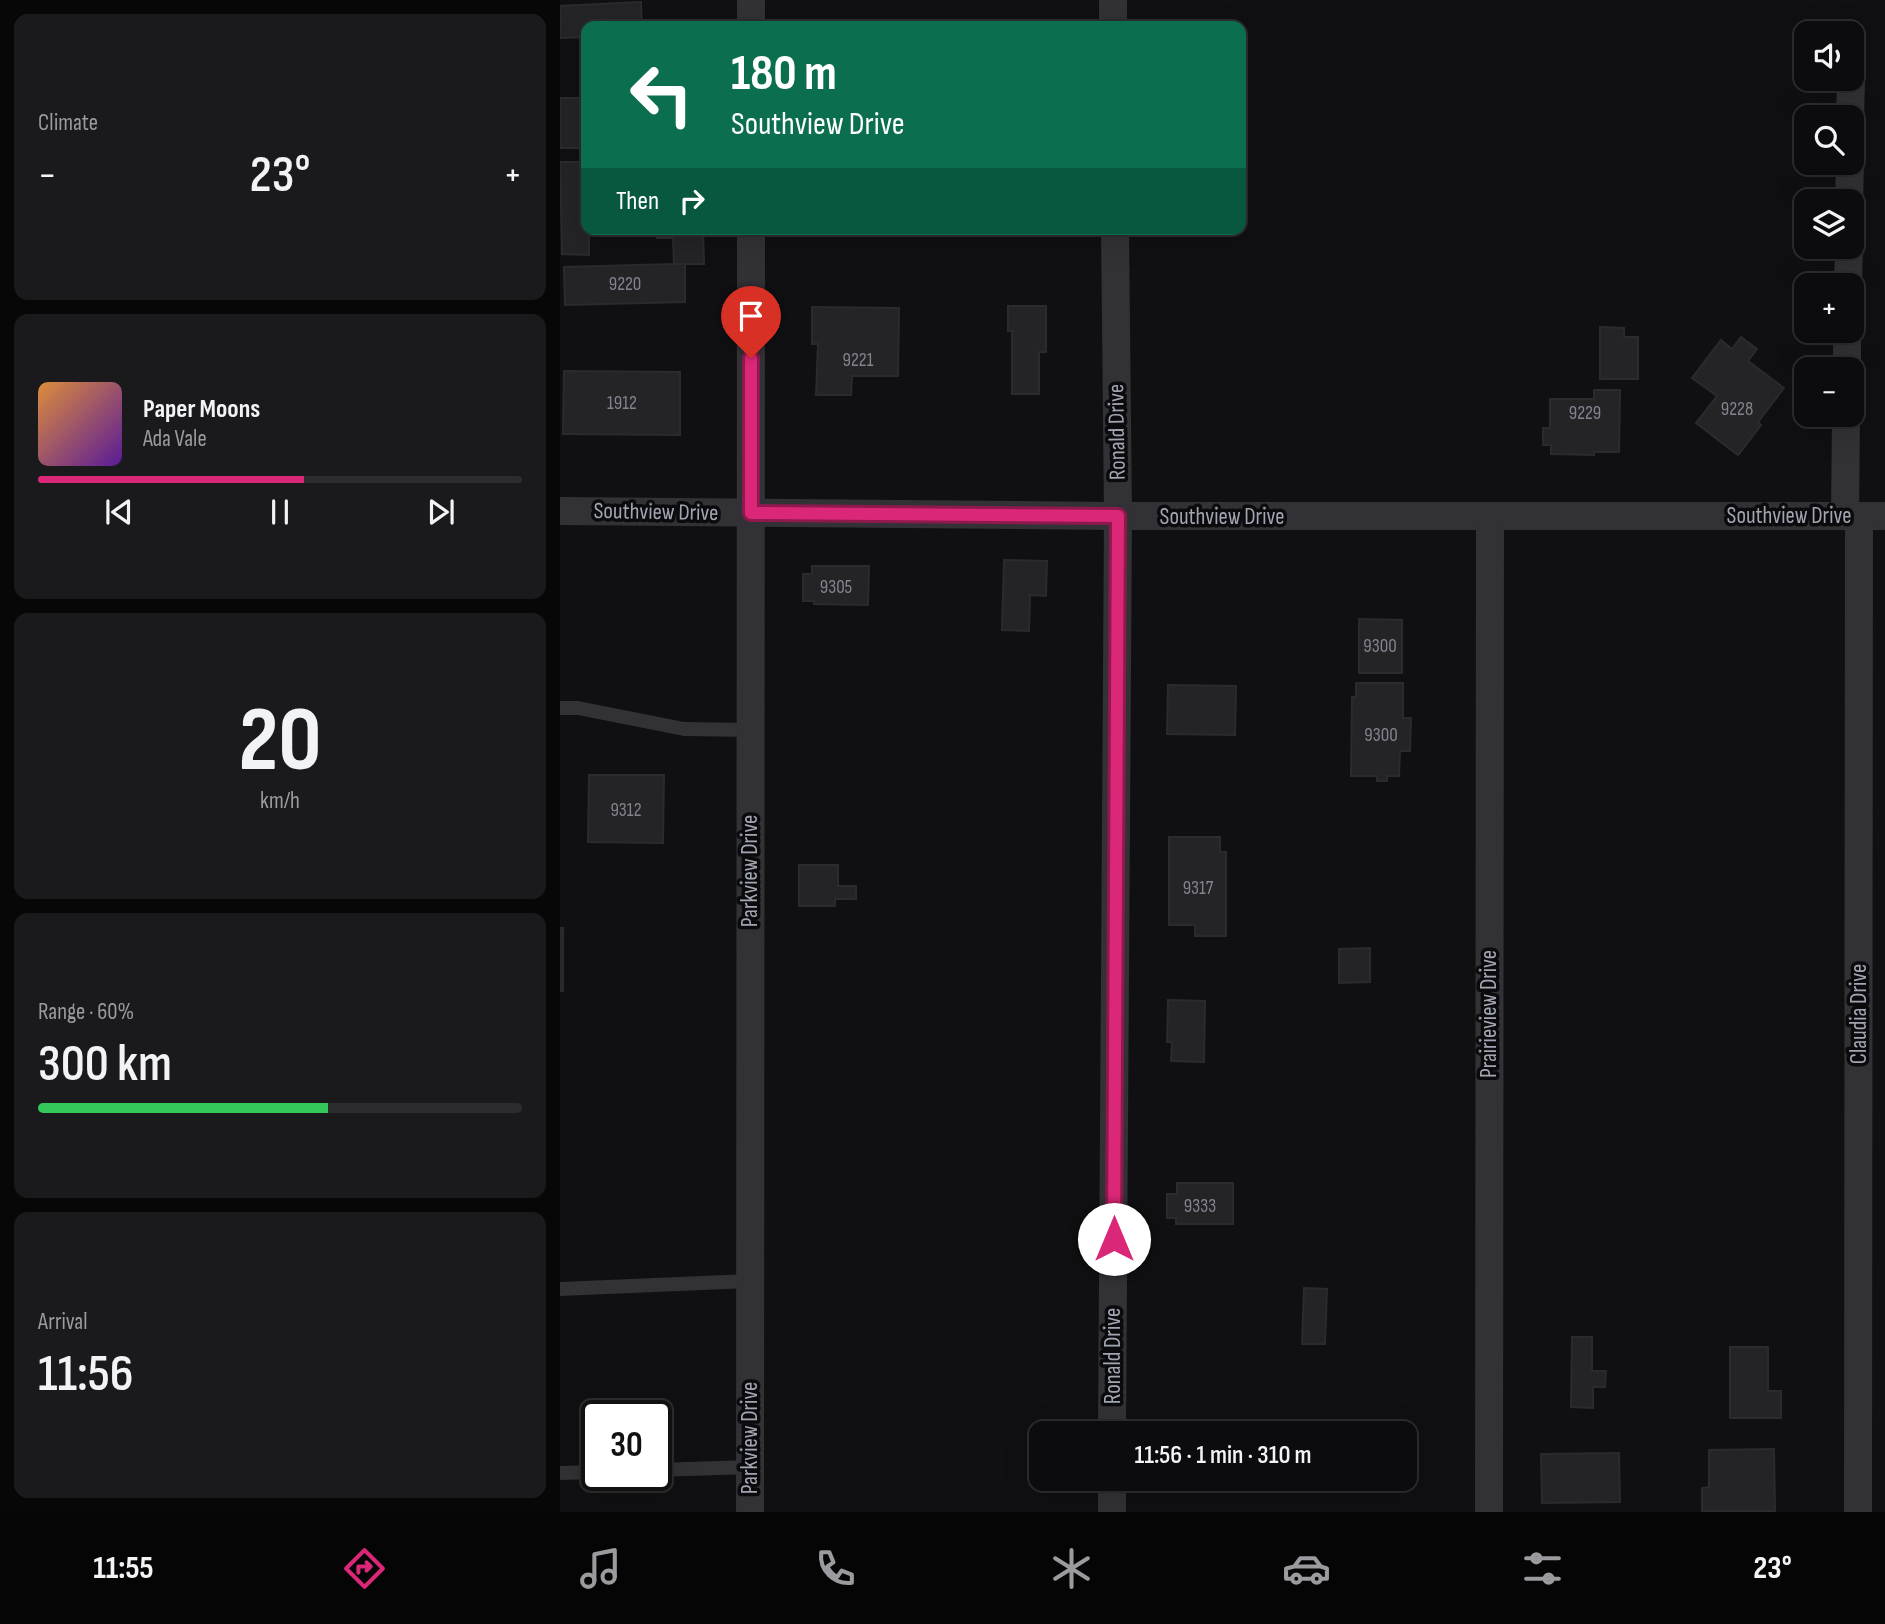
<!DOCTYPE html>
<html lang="en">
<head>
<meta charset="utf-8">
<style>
	:root { --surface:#0c0c0e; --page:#1a1a1c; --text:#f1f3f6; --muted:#9a9b9e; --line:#2c2c2e; --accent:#db2777 }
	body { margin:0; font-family:"Sofia Sans Condensed",sans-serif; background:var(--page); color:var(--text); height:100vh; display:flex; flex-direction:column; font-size:26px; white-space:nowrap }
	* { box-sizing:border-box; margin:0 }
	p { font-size:23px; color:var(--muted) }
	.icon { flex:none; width:38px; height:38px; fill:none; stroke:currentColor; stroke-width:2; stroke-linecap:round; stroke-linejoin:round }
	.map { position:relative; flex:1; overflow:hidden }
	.sheet { display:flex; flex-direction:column; gap:14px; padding:14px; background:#070708; width:560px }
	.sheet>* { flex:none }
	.banner { position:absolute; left:21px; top:21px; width:665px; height:214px; border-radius:14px; box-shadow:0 7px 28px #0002,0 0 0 2px var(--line); background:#0b6e4f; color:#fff; overflow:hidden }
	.tools { position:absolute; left:1234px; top:21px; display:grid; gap:14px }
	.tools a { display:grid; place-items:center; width:70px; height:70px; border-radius:14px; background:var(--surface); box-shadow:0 7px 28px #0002,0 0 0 2px var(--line); font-size:35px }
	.speed { position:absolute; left:21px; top:1400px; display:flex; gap:14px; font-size:35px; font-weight:700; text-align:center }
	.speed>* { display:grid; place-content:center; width:91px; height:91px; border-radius:50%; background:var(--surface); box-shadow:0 7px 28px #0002,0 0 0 2px var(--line); line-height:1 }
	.speed .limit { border:4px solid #111; border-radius:10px; background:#fff; color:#111 }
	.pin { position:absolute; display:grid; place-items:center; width:60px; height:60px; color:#fff; margin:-72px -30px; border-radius:50% 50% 50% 0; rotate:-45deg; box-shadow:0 0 7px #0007 }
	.pin .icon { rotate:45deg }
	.me { position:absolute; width:77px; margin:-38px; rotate:0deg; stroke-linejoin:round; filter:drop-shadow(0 0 5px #0008) }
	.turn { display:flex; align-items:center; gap:24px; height:147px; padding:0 35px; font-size:32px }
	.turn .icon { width:91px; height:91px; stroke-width:2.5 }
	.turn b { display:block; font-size:49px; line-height:60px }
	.then { display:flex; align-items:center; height:66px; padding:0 35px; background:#0003; gap:14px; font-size:26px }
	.big { font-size:52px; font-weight:600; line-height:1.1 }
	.sheet .tile { flex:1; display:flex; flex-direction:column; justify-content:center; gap:10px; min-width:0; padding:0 24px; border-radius:14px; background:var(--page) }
	.sheet .dial { align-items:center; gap:0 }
	.dial b { font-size:91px; line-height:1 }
	.song { display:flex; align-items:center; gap:21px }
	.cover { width:84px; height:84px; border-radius:10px; background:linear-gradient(135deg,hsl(30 70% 55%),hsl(270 70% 35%)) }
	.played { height:7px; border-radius:4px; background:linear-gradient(90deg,var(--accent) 55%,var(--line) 55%) }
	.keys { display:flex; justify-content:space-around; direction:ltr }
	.heat { display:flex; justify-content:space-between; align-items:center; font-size:38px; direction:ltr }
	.charge { height:10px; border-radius:5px; background:linear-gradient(90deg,#34c759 60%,var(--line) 0) }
	.trip { position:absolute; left:469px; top:1421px; width:388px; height:70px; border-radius:14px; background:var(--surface); box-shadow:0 7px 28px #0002,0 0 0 2px var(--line); font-weight:600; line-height:70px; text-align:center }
	.tab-bar { display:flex; height:112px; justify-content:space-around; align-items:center; background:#050506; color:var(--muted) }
	.tab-bar .icon { width:49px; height:49px }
	.tab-bar .current { color:var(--accent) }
	.tab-bar b { font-size:32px; color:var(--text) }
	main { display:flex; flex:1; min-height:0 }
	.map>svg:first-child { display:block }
	.building { fill:#242326; stroke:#2b2a2e; stroke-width:2 }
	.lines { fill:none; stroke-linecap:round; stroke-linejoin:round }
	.lane { stroke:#323236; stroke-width:14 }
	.street { stroke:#323236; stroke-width:28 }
	.route-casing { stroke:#8e194d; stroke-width:18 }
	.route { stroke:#db2777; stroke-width:12 }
	.labels { text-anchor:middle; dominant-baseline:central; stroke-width:7; stroke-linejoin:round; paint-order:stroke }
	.number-label { font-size:19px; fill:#82848e }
	.street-label { font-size:23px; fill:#a2a5b2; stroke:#0b0b0d }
</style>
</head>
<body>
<main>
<section class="sheet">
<div class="tile"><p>Climate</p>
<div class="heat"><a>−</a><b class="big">23°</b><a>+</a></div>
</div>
<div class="tile">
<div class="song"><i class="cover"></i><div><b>Paper Moons</b><p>Ada Vale</p></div></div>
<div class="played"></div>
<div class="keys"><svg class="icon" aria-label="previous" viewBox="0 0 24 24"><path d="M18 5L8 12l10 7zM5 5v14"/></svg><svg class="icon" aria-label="pause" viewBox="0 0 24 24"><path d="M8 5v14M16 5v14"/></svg><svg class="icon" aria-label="next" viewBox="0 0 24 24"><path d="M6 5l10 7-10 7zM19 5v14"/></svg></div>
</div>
<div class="tile dial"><b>20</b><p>km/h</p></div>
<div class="tile"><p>Range · 60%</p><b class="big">300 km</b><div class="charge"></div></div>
<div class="tile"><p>Arrival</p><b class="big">11:56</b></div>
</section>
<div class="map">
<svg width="1325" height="1512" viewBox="0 0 1325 1512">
	<rect width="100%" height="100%" fill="#101012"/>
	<g class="building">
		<polygon points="81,2 82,26 26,26 26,37 0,38 0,6"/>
		<rect x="0" y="98" width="26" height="50"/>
		<polygon points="0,162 26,162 26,229 59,229 58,235 29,235 29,255 2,254"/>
		<polygon points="96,229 143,229 144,264 114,264 113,238 97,238"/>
		<polygon points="114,264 125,264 125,302 5,305 4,267"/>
		<polygon points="448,306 486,306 486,352 479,352 479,394 452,394 452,331 448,331"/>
		<polygon points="252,307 339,308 338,376 292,376 291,395 256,395 258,344 252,344"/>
		<polygon points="1040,327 1064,328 1064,337 1078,337 1078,379 1040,379"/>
		<polygon points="1181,337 1197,349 1188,361 1224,388 1198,422 1201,425 1178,455 1136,423 1157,396 1132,378 1161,340 1172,349"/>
		<polygon points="4,371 120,372 120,435 3,434"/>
		<polygon points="1034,390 1060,390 1059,452 1034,452 1034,455 991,454 991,445 983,445 983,428 990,428 990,399 1034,399"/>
		<polygon points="444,560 487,561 486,596 470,595 469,631 442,630"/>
		<polygon points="252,566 309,566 308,605 254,604 254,601 243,601 243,574 252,574"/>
		<polygon points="799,619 842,620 842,673 799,673"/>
		<polygon points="796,683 843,683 843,718 851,718 850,751 840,751 839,776 827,776 827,781 817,781 817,776 791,776 792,697 796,697"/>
		<polygon points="608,685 676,686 675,735 607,734"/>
		<polygon points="29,775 104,775 103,843 28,842"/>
		<polygon points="609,837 660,837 660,852 666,852 666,936 635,936 635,925 609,925"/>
		<polygon points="239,865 278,865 278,886 296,886 296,899 275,899 275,906 239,906"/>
		<rect x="0" y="928" width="3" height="63"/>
		<polygon points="810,948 810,982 779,983 779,949"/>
		<polygon points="608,1000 645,1001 644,1062 611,1061 612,1042 607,1042"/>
		<polygon points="617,1183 673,1183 673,1224 616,1224 616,1218 607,1218 607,1194 617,1194"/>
		<polygon points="744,1288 767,1289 765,1344 742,1344"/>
		<polygon points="1012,1337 1032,1337 1032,1371 1046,1371 1045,1387 1033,1387 1033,1408 1011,1407"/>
		<polygon points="1170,1347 1208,1347 1208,1391 1221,1391 1221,1418 1170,1418"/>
		<polygon points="1214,1449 1215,1511 1142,1511 1142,1488 1149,1487 1149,1450"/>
		<polygon points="1059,1453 1060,1502 982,1503 981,1454"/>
	</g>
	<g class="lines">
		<g class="lane">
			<polyline points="0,708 18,708 124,729 191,730"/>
			<polyline points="0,1289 190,1281"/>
			<polyline points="96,1470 190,1467"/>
			<polyline points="0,1473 37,1472"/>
		</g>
		<g class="street">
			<polyline points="191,0 191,26"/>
			<polyline points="553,0 553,26"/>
			<polyline points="1290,117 1291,81"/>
			<polyline points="1289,201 1290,163"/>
			<polyline points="1288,285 1289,247"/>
			<polyline points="1287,369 1287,331"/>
			<polyline points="0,511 558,516 1325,516"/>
			<polyline points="1285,516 1286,415"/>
			<polyline points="552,1433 558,516 555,229"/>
			<polyline points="190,1512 191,229"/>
			<polyline points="552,1512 552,1479"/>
			<polyline points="929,1512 930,517"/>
			<polyline points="1298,1512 1299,516"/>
		</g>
	</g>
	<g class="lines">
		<g class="route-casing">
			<polyline id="route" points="191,358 191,513 558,516 554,1239"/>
		</g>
		<use href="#route" class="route"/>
	</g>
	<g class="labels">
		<g class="number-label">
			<text x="65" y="284">9220</text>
			<text x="298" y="360">9221</text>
			<text x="62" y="403">1912</text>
			<text x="1177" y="409">9228</text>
			<text x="1025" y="413">9229</text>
			<text x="276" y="587">9305</text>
			<text x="820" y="646">9300</text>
			<text x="821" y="735">9300</text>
			<text x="66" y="810">9312</text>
			<text x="638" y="888">9317</text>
			<text x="640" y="1206">9333</text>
		</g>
		<g class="street-label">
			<text transform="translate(557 432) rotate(-91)">Ronald Drive</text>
			<text transform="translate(96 512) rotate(1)">Southview Drive</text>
			<text x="1229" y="516">Southview Drive</text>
			<text x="662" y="517">Southview Drive</text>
			<text transform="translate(190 871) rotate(-90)">Parkview Drive</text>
			<text transform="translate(929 1014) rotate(-90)">Prairieview Drive</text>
			<text transform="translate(1299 1014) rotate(-90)">Claudia Drive</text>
			<text transform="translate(553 1356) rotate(-90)">Ronald Drive</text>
			<text transform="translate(190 1438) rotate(-90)">Parkview Drive</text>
		</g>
	</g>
</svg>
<div class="tools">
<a><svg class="icon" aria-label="sound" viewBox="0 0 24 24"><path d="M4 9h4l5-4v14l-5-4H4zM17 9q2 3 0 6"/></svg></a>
<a><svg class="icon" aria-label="search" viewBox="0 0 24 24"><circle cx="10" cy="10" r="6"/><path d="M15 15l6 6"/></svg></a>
<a><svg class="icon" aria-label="layers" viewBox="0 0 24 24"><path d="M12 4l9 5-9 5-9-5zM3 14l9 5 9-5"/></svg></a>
<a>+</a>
<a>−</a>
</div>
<div class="speed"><div class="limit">30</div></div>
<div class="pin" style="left:191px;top:358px;background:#d93025"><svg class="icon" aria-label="arrive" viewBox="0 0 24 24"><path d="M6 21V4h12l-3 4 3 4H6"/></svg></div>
<svg class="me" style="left:554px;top:1239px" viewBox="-20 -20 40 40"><circle r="19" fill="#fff"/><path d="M0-13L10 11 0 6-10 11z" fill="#db2777"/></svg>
<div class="trip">11:56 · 1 min · 310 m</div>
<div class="banner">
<div class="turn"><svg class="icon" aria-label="left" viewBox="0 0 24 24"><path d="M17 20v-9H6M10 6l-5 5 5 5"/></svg><div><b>180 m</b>Southview Drive</div></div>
<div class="then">Then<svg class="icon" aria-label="right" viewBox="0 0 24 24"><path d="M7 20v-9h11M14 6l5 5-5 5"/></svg></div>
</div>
</div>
</main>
<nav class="tab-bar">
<b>11:55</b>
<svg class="icon current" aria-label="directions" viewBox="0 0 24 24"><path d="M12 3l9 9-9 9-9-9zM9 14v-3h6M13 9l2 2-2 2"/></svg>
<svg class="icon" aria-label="music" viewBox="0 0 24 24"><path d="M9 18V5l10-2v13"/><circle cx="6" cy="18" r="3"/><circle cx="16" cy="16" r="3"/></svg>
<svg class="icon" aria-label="phone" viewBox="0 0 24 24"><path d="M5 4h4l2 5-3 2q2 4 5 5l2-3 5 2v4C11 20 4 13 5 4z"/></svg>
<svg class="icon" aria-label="climate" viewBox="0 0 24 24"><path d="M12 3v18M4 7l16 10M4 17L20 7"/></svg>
<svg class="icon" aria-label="car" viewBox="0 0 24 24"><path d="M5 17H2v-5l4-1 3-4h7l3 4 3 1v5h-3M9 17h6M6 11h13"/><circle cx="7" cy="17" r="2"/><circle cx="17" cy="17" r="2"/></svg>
<svg class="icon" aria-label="filters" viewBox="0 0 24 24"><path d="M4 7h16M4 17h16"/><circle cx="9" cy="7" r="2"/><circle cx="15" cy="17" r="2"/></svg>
<b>23°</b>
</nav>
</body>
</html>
